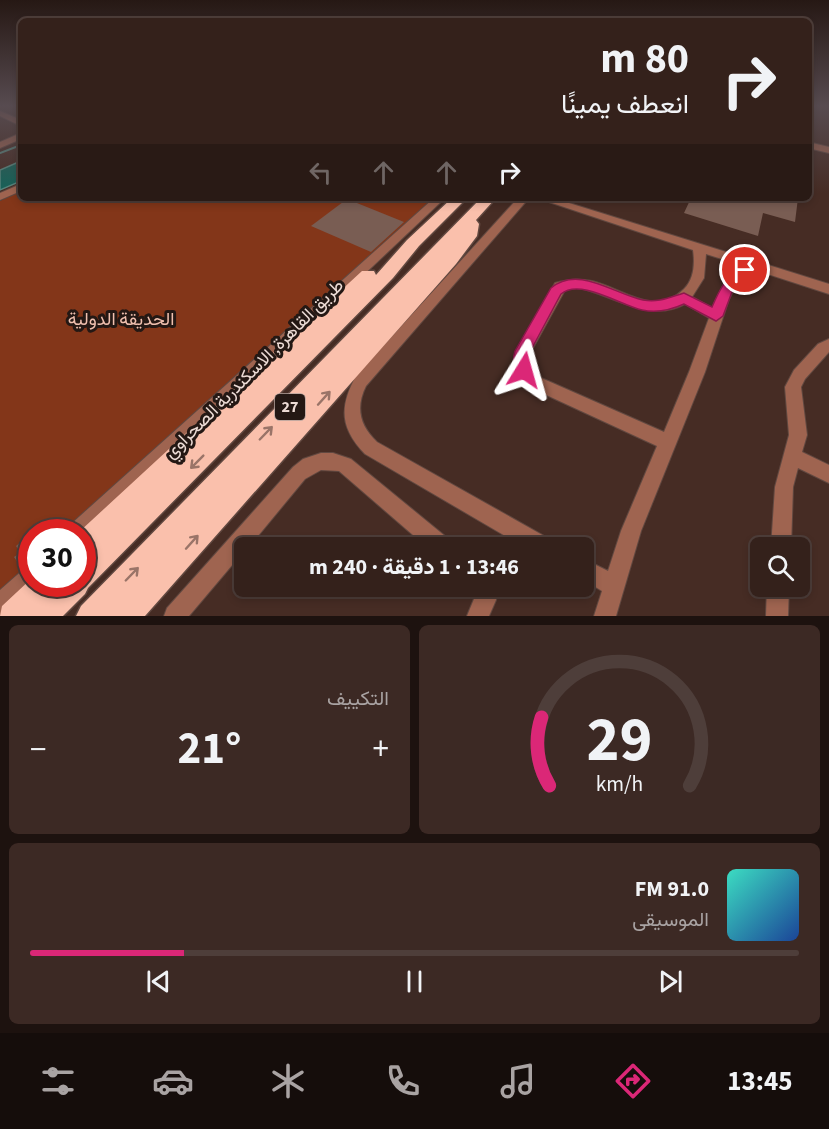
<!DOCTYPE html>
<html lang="ar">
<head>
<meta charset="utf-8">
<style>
	:root { --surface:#34211b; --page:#3c2924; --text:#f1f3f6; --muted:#a9a3a3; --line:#4e3e3a; --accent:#db2777 }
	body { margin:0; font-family:"Source Sans 3",Vazirmatn,sans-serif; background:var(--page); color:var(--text); direction:rtl; height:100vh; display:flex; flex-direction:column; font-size:22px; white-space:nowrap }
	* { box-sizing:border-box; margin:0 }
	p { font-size:20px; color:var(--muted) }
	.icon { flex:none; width:33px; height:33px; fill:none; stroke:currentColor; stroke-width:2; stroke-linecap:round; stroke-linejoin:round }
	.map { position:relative; height:616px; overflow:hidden; direction:ltr }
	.side { display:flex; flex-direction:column; gap:9px; padding:9px; background:#1d120f; flex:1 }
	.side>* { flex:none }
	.guide { position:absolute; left:18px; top:18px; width:794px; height:183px; border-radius:9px; box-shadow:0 3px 9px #0003,0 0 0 2px var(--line); direction:rtl; background:#34211b; color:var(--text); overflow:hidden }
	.buttons { position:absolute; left:750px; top:537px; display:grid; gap:12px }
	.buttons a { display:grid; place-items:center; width:60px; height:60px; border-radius:9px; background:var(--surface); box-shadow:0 3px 9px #0003,0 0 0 2px var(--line); font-size:30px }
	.speed { position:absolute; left:18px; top:519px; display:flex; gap:12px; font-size:30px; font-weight:700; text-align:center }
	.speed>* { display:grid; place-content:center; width:78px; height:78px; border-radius:50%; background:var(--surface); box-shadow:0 3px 9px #0003,0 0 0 2px var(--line); line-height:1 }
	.speed .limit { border:9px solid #d22; background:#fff; color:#111 }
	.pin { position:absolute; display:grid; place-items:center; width:51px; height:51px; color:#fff; margin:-26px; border:3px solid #fff; border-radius:50%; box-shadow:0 2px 6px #0007 }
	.me { position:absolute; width:66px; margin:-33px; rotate:8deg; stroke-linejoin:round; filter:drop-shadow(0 0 4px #0008) }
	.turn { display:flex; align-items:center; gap:21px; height:126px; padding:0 24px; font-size:27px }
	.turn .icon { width:78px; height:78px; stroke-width:2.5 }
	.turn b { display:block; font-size:42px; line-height:51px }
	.lanes { display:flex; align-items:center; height:57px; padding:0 24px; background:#0003; justify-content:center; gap:30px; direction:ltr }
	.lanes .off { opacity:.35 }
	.big { font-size:45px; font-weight:700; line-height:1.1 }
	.side .tile { flex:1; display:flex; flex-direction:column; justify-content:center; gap:9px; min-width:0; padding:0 21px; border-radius:9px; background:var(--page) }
	.side .dial { align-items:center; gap:0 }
	.dial svg { height:156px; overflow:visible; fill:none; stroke:var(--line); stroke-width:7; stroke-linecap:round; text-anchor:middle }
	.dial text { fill:var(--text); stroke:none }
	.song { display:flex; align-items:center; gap:18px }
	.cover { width:72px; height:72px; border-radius:9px; background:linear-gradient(135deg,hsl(170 70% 55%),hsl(220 70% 35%)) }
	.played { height:6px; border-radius:3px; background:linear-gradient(90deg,var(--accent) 20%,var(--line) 20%) }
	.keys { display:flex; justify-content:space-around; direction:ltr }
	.heat { display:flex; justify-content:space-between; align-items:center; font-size:33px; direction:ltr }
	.side .tiles { flex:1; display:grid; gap:9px; grid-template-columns:1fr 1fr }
	.tile:last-child { grid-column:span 2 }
	.trip { position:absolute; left:234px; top:537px; width:360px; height:60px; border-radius:9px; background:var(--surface); box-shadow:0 3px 9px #0003,0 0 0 2px var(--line); font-weight:700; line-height:60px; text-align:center; direction:rtl }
	.tab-bar { display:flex; height:96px; justify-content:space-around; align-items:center; background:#150d0b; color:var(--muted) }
	.tab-bar .icon { width:42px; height:42px }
	.tab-bar .current { color:var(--accent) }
	.tab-bar b { font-size:27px; color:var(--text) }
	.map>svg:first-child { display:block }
	.green { fill:#833619 }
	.water { fill:#156258; stroke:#56877e; stroke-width:1.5 }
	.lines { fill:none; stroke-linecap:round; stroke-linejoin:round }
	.stream { stroke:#56877e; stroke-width:2 }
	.building { fill:#795d53 }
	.minor-casing { stroke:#614840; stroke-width:2 }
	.highway-casing { stroke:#614840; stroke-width:3 }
	.minor { fill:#9f6450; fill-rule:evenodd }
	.highway { fill:#fac0ac; fill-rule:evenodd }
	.oneway { stroke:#9a7468 }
	.route { fill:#db2777; stroke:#8e194d; stroke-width:1.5 }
	.labels { text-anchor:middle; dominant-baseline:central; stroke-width:6; stroke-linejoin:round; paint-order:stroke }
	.shield { fill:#241814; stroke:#b1a19c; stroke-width:1.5 }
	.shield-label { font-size:16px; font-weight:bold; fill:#eddcd6 }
	.park-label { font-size:18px; fill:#f0c0af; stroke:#241814 }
	.street-label { font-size:18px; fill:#eddcd6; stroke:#241814 }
</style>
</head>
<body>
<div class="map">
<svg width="829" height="616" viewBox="0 0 829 616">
	<rect width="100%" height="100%" fill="#462c24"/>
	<polygon class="green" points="21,191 21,198 435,198 69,532 32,532 31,567 0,595 0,201"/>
	<polygon class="water" points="21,161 21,181 0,190 0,170"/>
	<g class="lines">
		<polyline class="stream" points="0,153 21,145"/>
	</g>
	<g class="building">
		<polygon points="691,198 798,198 795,222 763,213 758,236 684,213"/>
		<polygon points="347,199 404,222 371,252 311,226"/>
		<polygon points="28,536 32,541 32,557 20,566 14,557 20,553 16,546"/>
	</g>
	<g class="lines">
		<g class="minor-casing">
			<g id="minor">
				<polygon points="0,111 21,120 21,126 0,116"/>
				<polygon points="21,133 21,139 0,148 0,142"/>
				<polygon points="808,142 829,147 829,153 808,148"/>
				<polygon points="21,184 21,191 0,200 0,193"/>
				<polygon points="434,198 445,198 84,539 82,532 67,532 70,525"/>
				<path d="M518,198H529L366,386C355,408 360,426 377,442L553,541L556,548H526L365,454C340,428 339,407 356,376Z"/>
				<path d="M537,198H553L829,284V294L755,270L736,286L729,299L705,372L641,531L616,616H594L602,591L584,580V559L608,571L621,531L657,446L529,387L519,374L514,357L555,283C568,279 579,278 592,281C625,289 654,318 684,289C694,279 695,264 693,250ZM706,254L744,266L726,280L712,308L692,297L704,278ZM575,287C612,294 648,324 685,304L709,318L689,372L664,432L539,377L531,367L528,357L565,290Z"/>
				<polygon points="829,339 829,352 805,379 801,387 807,435 802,452 829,465 829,483 798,468 793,487 791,548 771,548 775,487 789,435 785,387 794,370 818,344"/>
				<polygon points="321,453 333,453 351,459 451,541 454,548 428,548 339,471 321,470 305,479 248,548 244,548 244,551 189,616 164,616 167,608 293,467 303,459"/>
				<polygon points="32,565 32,584 38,584 8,612 0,615 0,590 25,568"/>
				<polygon points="476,586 498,586 496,600 489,616 467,616 474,599"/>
				<polygon points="767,586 789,586 788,616 766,616"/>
			</g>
		</g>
		<g class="highway-casing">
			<g id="highway">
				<polygon points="452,198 467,198 419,246 393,278 88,588 85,594 63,616 0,616 2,606 32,578 32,584 82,584 82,532 79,532 362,271 374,271 376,275 407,240"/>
				<polygon points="481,198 496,198 476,220 479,224 477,236 456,264 145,616 76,616 81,606"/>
			</g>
		</g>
		<use href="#minor" class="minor"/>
		<use href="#highway" class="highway"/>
	</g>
	<defs><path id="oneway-shaft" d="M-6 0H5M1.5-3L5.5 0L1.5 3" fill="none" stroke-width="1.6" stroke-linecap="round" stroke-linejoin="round" transform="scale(1.5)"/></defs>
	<g class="oneway">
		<use href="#oneway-shaft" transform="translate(324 398) rotate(-48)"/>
		<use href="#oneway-shaft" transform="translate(266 433) rotate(-46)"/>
		<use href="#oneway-shaft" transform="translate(197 462) rotate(135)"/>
		<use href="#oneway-shaft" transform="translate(192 542) rotate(-48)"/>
		<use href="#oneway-shaft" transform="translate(132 574) rotate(-46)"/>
	</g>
	<linearGradient id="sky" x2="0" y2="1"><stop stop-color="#261814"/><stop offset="0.55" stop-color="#574b50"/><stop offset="1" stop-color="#574b50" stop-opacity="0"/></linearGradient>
	<rect width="829" height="193" fill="url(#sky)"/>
	<path class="route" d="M745,266L751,270L732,292L723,316L716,321L684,304C671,310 656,313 642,310C620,305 580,278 561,294L530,352C527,360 533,367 529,375L524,377L518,375C514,367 512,359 515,351L551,288C578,265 614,294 643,300C659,303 670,297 684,293L712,307C718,293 728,271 745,266Z"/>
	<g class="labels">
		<rect class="shield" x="275" y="394" width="30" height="26" rx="4.5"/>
		<g class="shield-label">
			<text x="290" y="407">27</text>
		</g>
		<g class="park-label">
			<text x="121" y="319">الحديقة الدولية</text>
		</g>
		<g class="street-label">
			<text transform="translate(254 369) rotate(-45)">طريق القاهرة, الاسكندرية الصحراوي</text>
		</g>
	</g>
</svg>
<div class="buttons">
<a><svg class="icon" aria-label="search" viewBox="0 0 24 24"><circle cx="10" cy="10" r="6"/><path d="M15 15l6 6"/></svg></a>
</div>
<div class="speed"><div class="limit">30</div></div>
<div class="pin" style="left:745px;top:270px;background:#d93025"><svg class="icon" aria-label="arrive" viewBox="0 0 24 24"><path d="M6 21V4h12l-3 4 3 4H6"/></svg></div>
<svg class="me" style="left:524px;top:370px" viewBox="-20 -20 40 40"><path d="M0-17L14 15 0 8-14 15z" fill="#db2777" stroke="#fff" stroke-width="4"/></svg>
<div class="trip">13:46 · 1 دقيقة · 240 m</div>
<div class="guide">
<div class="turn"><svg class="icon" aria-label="right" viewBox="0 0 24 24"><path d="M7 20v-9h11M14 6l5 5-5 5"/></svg><div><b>80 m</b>انعطف يمينًا</div></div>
<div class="lanes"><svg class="icon off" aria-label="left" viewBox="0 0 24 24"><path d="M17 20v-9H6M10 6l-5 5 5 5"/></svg><svg class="icon off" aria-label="ahead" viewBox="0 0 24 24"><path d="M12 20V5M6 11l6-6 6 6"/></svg><svg class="icon off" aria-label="ahead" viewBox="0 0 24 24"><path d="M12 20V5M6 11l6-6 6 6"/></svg><svg class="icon" aria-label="right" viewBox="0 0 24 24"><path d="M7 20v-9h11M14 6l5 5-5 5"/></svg></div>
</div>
</div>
<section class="side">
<div class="tiles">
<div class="tile dial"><svg viewBox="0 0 100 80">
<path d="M14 69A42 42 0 1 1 86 69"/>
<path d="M14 69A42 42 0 0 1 10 34" stroke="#db2777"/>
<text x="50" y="56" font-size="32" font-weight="700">29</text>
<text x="50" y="72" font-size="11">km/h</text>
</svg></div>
<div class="tile"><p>التكييف</p>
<div class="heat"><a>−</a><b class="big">21°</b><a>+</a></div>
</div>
<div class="tile">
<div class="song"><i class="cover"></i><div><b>91.0 FM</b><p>الموسيقى</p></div></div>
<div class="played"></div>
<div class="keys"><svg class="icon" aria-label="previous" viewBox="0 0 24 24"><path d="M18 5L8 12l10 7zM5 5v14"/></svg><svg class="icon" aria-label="pause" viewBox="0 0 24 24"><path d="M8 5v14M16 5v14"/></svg><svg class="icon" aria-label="next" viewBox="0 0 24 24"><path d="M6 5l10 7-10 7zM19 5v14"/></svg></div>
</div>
</div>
</section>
<nav class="tab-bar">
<b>13:45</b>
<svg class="icon current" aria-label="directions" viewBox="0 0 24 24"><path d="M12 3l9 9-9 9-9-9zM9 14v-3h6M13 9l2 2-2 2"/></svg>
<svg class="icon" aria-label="music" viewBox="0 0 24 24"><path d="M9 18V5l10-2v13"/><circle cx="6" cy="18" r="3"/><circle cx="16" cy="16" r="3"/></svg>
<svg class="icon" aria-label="phone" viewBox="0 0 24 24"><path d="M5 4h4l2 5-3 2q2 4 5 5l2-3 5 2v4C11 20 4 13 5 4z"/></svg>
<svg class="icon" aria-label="climate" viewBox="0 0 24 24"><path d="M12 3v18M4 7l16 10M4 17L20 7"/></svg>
<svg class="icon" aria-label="car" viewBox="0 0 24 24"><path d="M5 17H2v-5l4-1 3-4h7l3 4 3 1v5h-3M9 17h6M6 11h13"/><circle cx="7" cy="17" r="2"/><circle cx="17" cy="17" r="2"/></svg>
<svg class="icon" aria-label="filters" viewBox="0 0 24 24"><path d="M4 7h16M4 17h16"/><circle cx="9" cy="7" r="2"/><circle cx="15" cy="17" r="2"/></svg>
</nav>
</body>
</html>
